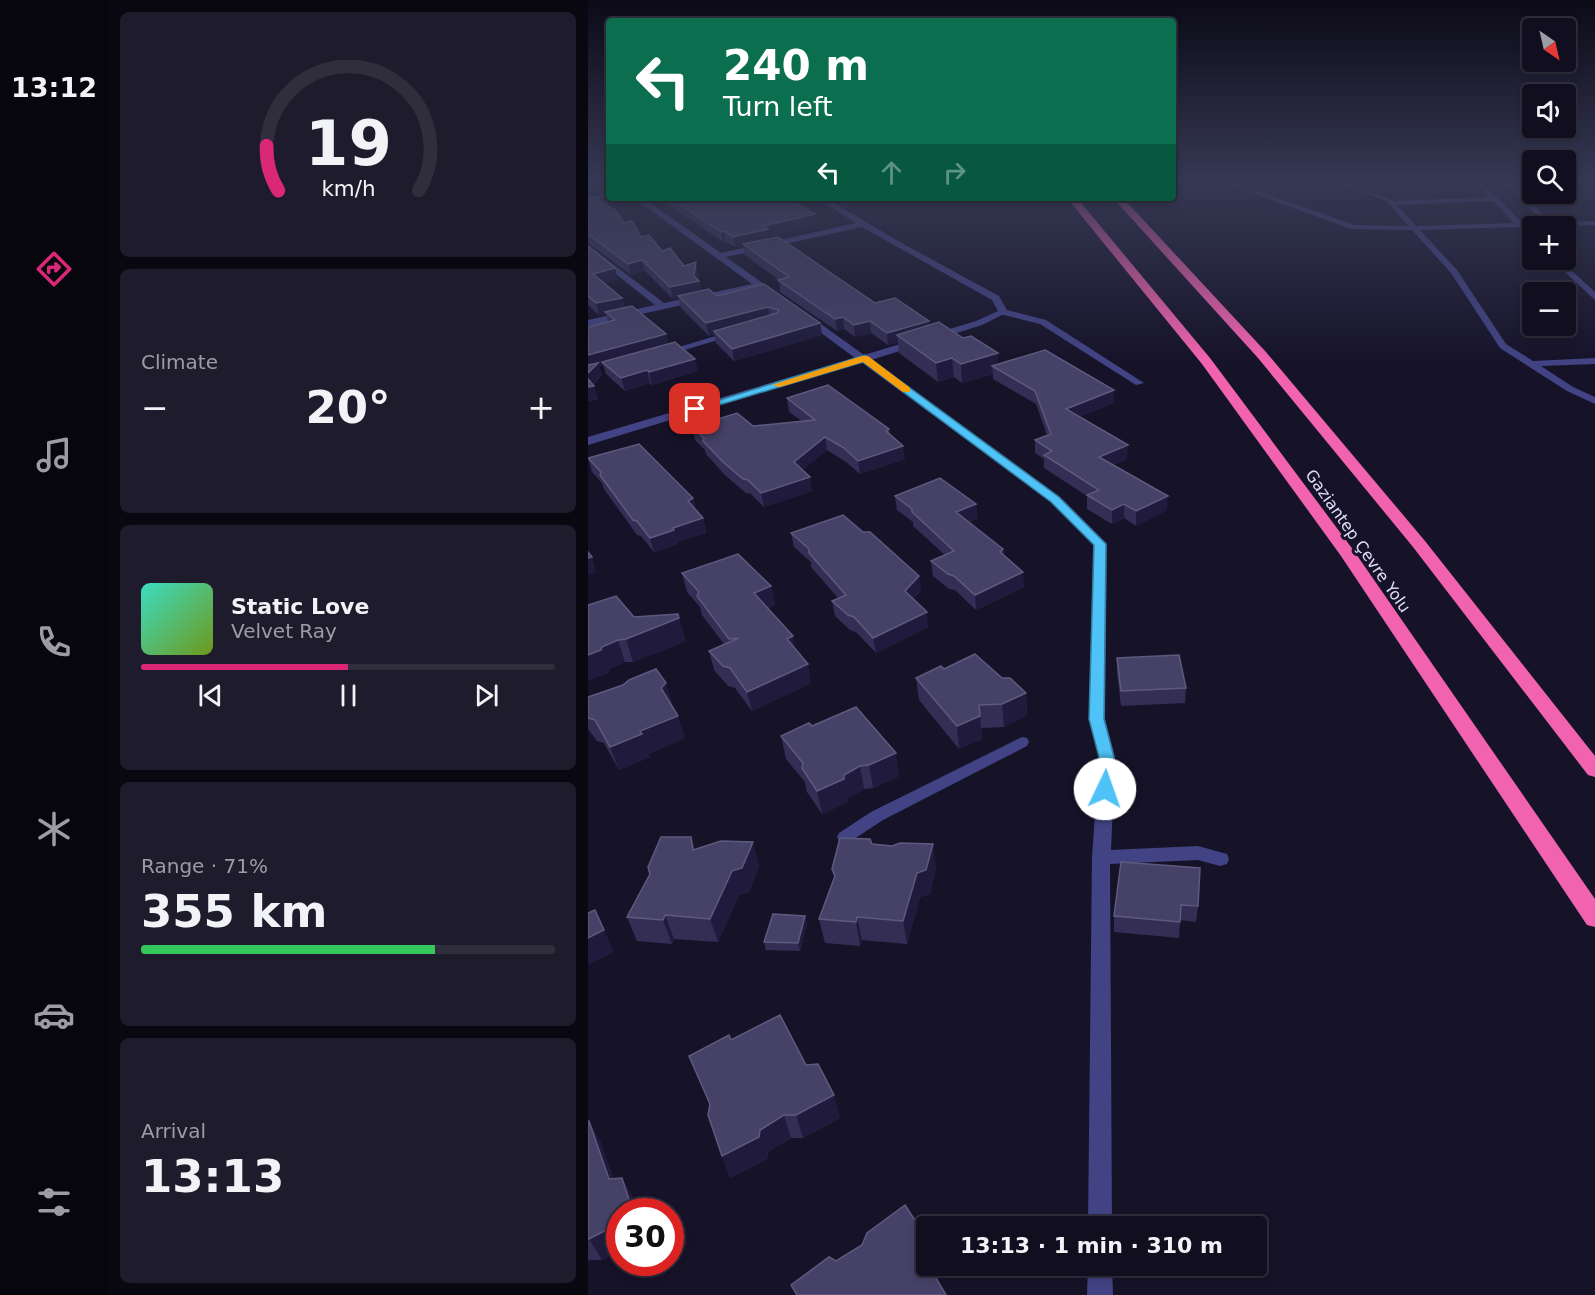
<!DOCTYPE html>
<html lang="en">
<head>
<meta charset="utf-8">
<style>
	:root { --surface:#100e1f; --page:#1e1c2c; --text:#f1f3f6; --muted:#9c9ca4; --line:#302e3d; --accent:#db2777 }
	body { margin:0; font-family:"DejaVu Sans",sans-serif; background:var(--page); color:var(--text); height:100vh; display:flex; flex-direction:column; font-size:22px; white-space:nowrap }
	* { box-sizing:border-box; margin:0 }
	p { font-size:20px; color:var(--muted) }
	.icon { flex:none; width:33px; height:33px; fill:none; stroke:currentColor; stroke-width:2; stroke-linecap:round; stroke-linejoin:round }
	.map { position:relative; flex:1; overflow:hidden }
	.panel { display:flex; flex-direction:column; gap:12px; padding:12px; background:#090811; width:480px }
	.panel>* { flex:none }
	.guide { position:absolute; left:18px; top:18px; width:570px; height:183px; border-radius:6px; box-shadow:0 3px 9px #0003,0 0 0 2px var(--line); background:#0b6e4f; color:#fff; overflow:hidden }
	.needle { width:39px; rotate:146deg }
	.buttons { position:absolute; left:934px; top:18px; display:grid; gap:12px }
	.buttons a { display:grid; place-items:center; width:54px; height:54px; border-radius:6px; background:var(--surface); box-shadow:0 3px 9px #0003,0 0 0 2px var(--line); font-size:30px }
	.speed { position:absolute; left:18px; top:1198px; display:flex; gap:12px; font-size:30px; font-weight:700; text-align:center }
	.speed>* { display:grid; place-content:center; width:78px; height:78px; border-radius:50%; background:var(--surface); box-shadow:0 3px 9px #0003,0 0 0 2px var(--line); line-height:1 }
	.speed .limit { border:9px solid #d22; background:#fff; color:#111 }
	.pin { position:absolute; display:grid; place-items:center; width:51px; height:51px; color:#fff; margin:-26px; border-radius:12px; box-shadow:0 3px 9px #0006 }
	.me { position:absolute; width:66px; margin:-33px; rotate:3deg; stroke-linejoin:round; filter:drop-shadow(0 0 4px #0008) }
	.turn { display:flex; align-items:center; gap:21px; height:126px; padding:0 18px; font-size:27px }
	.turn .icon { width:78px; height:78px; stroke-width:2.5 }
	.turn b { display:block; font-size:42px; line-height:51px }
	.lanes { display:flex; align-items:center; height:57px; padding:0 18px; background:#0003; justify-content:center; gap:30px; direction:ltr }
	.lanes .off { opacity:.35 }
	.big { font-size:45px; font-weight:800; line-height:1.1 }
	.panel .card { flex:1; display:flex; flex-direction:column; justify-content:center; gap:9px; min-width:0; padding:0 21px; border-radius:9px; background:var(--page) }
	.panel .dial { align-items:center; gap:0 }
	.dial svg { height:156px; overflow:visible; fill:none; stroke:var(--line); stroke-width:7; stroke-linecap:round; text-anchor:middle }
	.dial text { fill:var(--text); stroke:none }
	.song { display:flex; align-items:center; gap:18px }
	.cover { width:72px; height:72px; border-radius:9px; background:linear-gradient(135deg,hsl(170 70% 55%),hsl(80 70% 35%)) }
	.played { height:6px; border-radius:3px; background:linear-gradient(90deg,var(--accent) 50%,var(--line) 50%) }
	.keys { display:flex; justify-content:space-around; direction:ltr }
	.heat { display:flex; justify-content:space-between; align-items:center; font-size:33px; direction:ltr }
	.charge { height:9px; border-radius:4px; background:linear-gradient(90deg,#34c759 71%,var(--line) 0) }
	.trip { position:absolute; left:328px; top:1216px; width:351px; height:60px; border-radius:6px; background:var(--surface); box-shadow:0 3px 9px #0003,0 0 0 2px var(--line); font-weight:800; line-height:60px; text-align:center }
	main { display:flex; flex:1; min-height:0 }
	.tab-bar { display:flex; flex-direction:column; width:108px; justify-content:space-around; align-items:center; background:#06060c; color:var(--muted) }
	.tab-bar .icon { width:42px; height:42px }
	.tab-bar .active { color:var(--accent) }
	.tab-bar b { font-size:27px; color:var(--text) }
	.map>svg:first-child { display:block }
	.lines { fill:none; stroke-linecap:round; stroke-linejoin:round }
	.lane { fill:#424384; fill-rule:evenodd }
	.street { fill:#424384; fill-rule:evenodd }
	.highway { fill:#f263af; fill-rule:evenodd }
	.wall { fill:#342e55 }
	.shaded-wall { fill:#201b3c }
	.building { fill:#464167; stroke:#5e5a7e; stroke-width:1.5 }
	.route { fill:#4fc3f7; stroke:#337fa1; stroke-width:1.5 }
	.slow { fill:#f59e0b }
	.labels { text-anchor:middle; dominant-baseline:central; stroke-width:6; stroke-linejoin:round; paint-order:stroke }
	.street-label { font-size:16px; fill:#e0defc; stroke:#161329 }
</style>
</head>
<body>
<main>
<nav class="tab-bar">
<b>13:12</b>
<svg class="icon active" aria-label="directions" viewBox="0 0 24 24"><path d="M12 3l9 9-9 9-9-9zM9 14v-3h6M13 9l2 2-2 2"/></svg>
<svg class="icon" aria-label="music" viewBox="0 0 24 24"><path d="M9 18V5l10-2v13"/><circle cx="6" cy="18" r="3"/><circle cx="16" cy="16" r="3"/></svg>
<svg class="icon" aria-label="phone" viewBox="0 0 24 24"><path d="M5 4h4l2 5-3 2q2 4 5 5l2-3 5 2v4C11 20 4 13 5 4z"/></svg>
<svg class="icon" aria-label="climate" viewBox="0 0 24 24"><path d="M12 3v18M4 7l16 10M4 17L20 7"/></svg>
<svg class="icon" aria-label="car" viewBox="0 0 24 24"><path d="M5 17H2v-5l4-1 3-4h7l3 4 3 1v5h-3M9 17h6M6 11h13"/><circle cx="7" cy="17" r="2"/><circle cx="17" cy="17" r="2"/></svg>
<svg class="icon" aria-label="filters" viewBox="0 0 24 24"><path d="M4 7h16M4 17h16"/><circle cx="9" cy="7" r="2"/><circle cx="15" cy="17" r="2"/></svg>
</nav>
<section class="panel">
<div class="card dial"><svg viewBox="0 0 100 80">
<path d="M14 69A42 42 0 1 1 86 69"/>
<path d="M14 69A42 42 0 0 1 8 46" stroke="#db2777"/>
<text x="50" y="56" font-size="32" font-weight="700">19</text>
<text x="50" y="72" font-size="11">km/h</text>
</svg></div>
<div class="card"><p>Climate</p>
<div class="heat"><a>−</a><b class="big">20°</b><a>+</a></div>
</div>
<div class="card">
<div class="song"><i class="cover"></i><div><b>Static Love</b><p>Velvet Ray</p></div></div>
<div class="played"></div>
<div class="keys"><svg class="icon" aria-label="previous" viewBox="0 0 24 24"><path d="M18 5L8 12l10 7zM5 5v14"/></svg><svg class="icon" aria-label="pause" viewBox="0 0 24 24"><path d="M8 5v14M16 5v14"/></svg><svg class="icon" aria-label="next" viewBox="0 0 24 24"><path d="M6 5l10 7-10 7zM19 5v14"/></svg></div>
</div>
<div class="card"><p>Range · 71%</p><b class="big">355 km</b><div class="charge"></div></div>
<div class="card"><p>Arrival</p><b class="big">13:13</b></div>
</section>
<div class="map">
<svg width="1007" height="1295" viewBox="0 0 1007 1295">
	<rect width="100%" height="100%" fill="#161329"/>
	<g class="lines">
		<g class="lane">
			<path d="M629,180H638L767,225L820,226L799,201L740,180H750L806,201L901,197L885,180H892L934,223L955,222L914,180H921L963,222L1007,221V225L938,227L945,234V240L930,227L832,230L869,270L918,344L945,361L1007,358V364L953,366L985,387L1007,397V404L979,391L912,348L863,273L824,230L763,229ZM905,201L926,223L828,226L809,205Z"/>
			<polygon points="964,260 972,260 1007,292 1007,300"/>
			<polygon points="415,309 458,320 556,383 548,385 452,324 412,314 411,312"/>
			<polygon points="434,737 439,738 441,742 439,746 295,820 263,841 257,843 251,841 249,837 251,833 283,812"/>
		</g>
		<g class="street">
			<polygon points="21,193 21,197 0,201 0,197"/>
			<polygon points="46,198 55,198 133,253 268,223 229,198 238,198 310,241 411,296 420,312 394,325 283,360 471,496 519,544 517,719 527,757 523,850 610,846 639,854 641,859 639,864 632,866 610,860 522,864 524,1227 500,1227 504,857 511,757 501,719 505,545 463,502 273,362 0,445 0,437 267,358 213,318 213,314 219,314 276,355 388,321 410,311 404,300 274,227 138,257 190,294 190,298 184,298 170,288 0,326 0,320 67,305 0,252 0,245 76,303 164,284"/>
			<polygon points="141,332 150,334 76,356 71,353"/>
			<polygon points="500,1266 524,1266 525,1295 499,1295"/>
		</g>
		<g class="highway">
			<polygon points="479,198 489,198 622,358 766,551 1007,899 1007,927 999,925 753,556 614,364"/>
			<polygon points="525,198 535,198 678,352 837,541 1007,756 1007,777 1000,775 825,547 670,358"/>
		</g>
	</g>
	<g class="wall">
		<polygon points="0,194 53,237 96,266 111,274 110,280 111,281 113,291 129,296 176,284 232,323 234,335 146,361 128,343 126,334 121,336 93,308 91,298 85,299 57,271 43,275 0,243"/>
		<polygon points="70,198 198,198 228,225 181,236 181,239 287,303 341,321 341,325 410,364 526,390 526,403 491,417 539,459 525,465 579,510 548,526 536,518 524,524 499,509 499,496 456,468 456,459 447,453 447,440 459,435 448,404 405,379 405,374 374,383 366,377 350,382 311,353 310,342 300,345 283,333 267,337 256,329 249,331 192,292 191,280 157,255 155,246 147,247 138,242 135,242"/>
		<polygon points="0,246 30,279 17,283 34,298 37,307 78,334 80,343 110,371 64,385 62,383 37,391 18,374 15,365 11,366 14,375 5,385 10,399 0,401 0,327 20,322 18,314 11,315 0,305"/>
		<polygon points="199,398 301,429 302,435 317,459 272,474 258,462 239,450 214,470 224,491 176,507 163,494 158,493 138,476 118,454 117,450 107,440 104,427 165,426 214,421 201,412"/>
		<polygon points="0,458 105,498 108,510 115,518 118,533 90,542 90,544 66,552 53,536 49,535 16,489 14,483 4,472"/>
		<polygon points="307,496 388,504 389,518 381,522 415,549 416,555 436,587 388,610 367,590 361,589 345,576 343,561 357,555 325,526 325,522 309,510"/>
		<polygon points="203,533 333,591 325,599 340,627 288,653 268,632 262,630 247,616 244,601 250,598 223,567 223,562 206,547"/>
		<polygon points="94,573 183,586 187,605 180,608 208,650 223,683 164,711 147,688 140,686 126,670 121,651 136,644 114,615 112,607 99,592"/>
		<polygon points="46,617 98,641 45,662 37,662 21,669 21,673 0,680"/>
		<polygon points="529,658 598,688 597,703 533,706 529,673"/>
		<polygon points="356,669 414,678 438,693 439,715 416,727 393,728 394,739 371,749 331,700 328,678"/>
		<polygon points="0,697 85,706 85,707 97,738 60,754 62,757 31,770 16,743 9,741 0,729"/>
		<polygon points="224,726 311,776 285,788 276,789 260,798 260,802 234,814 219,792 217,782 198,759 193,736"/>
		<polygon points="103,837 107,850 171,866 161,892 151,895 130,942 86,939 84,944 49,941 39,917"/>
		<polygon points="284,844 348,868 342,894 332,897 319,944 274,940 272,946 237,943 231,919 246,878 244,869"/>
		<polygon points="533,862 610,906 608,922 592,920 591,938 526,932 526,916"/>
		<polygon points="217,916 219,924 212,951 178,950 176,942"/>
		<polygon points="143,1040 218,1065 252,1118 215,1138 203,1138 180,1152 179,1159 142,1178 134,1156 122,1106 101,1056"/>
		<polygon points="0,1121 13,1143 25,1179 34,1178 46,1200 50,1212 32,1212 32,1251 14,1260 2,1260 0,1261"/>
	</g>
	<g class="shaded-wall">
		<polygon points="227,214 228,225 181,236 182,240 155,244 155,246 147,247 145,237 175,226"/>
		<polygon points="136,231 138,242 135,242 133,232"/>
		<polygon points="54,260 57,271 43,275 40,264"/>
		<polygon points="108,262 111,274 109,281 111,281 114,293 90,296 91,298 85,299 82,287 106,276"/>
		<polygon points="27,268 30,279 9,285 5,274"/>
		<polygon points="34,298 37,309 17,312 18,314 11,315 8,303"/>
		<polygon points="180,307 182,319 126,331 126,334 121,336 118,323"/>
		<polygon points="255,317 256,329 249,331 247,319"/>
		<polygon points="282,321 283,333 267,337 266,325"/>
		<polygon points="341,321 342,333 309,335 310,342 300,345 299,333"/>
		<polygon points="232,323 234,335 146,361 144,349"/>
		<polygon points="78,334 81,347 14,362 15,365 11,366 14,375 3,386 6,386 10,399 0,401 0,355"/>
		<polygon points="410,353 411,370 404,366 405,374 374,383 373,364"/>
		<polygon points="364,358 366,377 350,382 348,363"/>
		<polygon points="107,359 110,371 64,385 61,372"/>
		<polygon points="59,370 62,383 37,391 33,378"/>
		<polygon points="526,390 526,403 478,422 478,409"/>
		<polygon points="237,437 239,450 208,476 206,462"/>
		<polygon points="540,445 539,459 511,471 511,457"/>
		<polygon points="315,446 317,459 272,474 270,461"/>
		<polygon points="222,477 224,491 176,507 173,493"/>
		<polygon points="580,496 579,510 548,526 548,511"/>
		<polygon points="105,498 108,512 100,501"/>
		<polygon points="388,504 389,518 369,526 368,512"/>
		<polygon points="536,504 536,518 524,524 524,510"/>
		<polygon points="115,518 118,533 90,542 90,544 66,552 62,538 85,528"/>
		<polygon points="4,557 8,572 0,575 0,558"/>
		<polygon points="435,572 436,587 388,610 387,595"/>
		<polygon points="331,576 333,591 318,606 317,591"/>
		<polygon points="183,586 187,605 171,611 166,593"/>
		<polygon points="339,612 340,627 288,653 285,638"/>
		<polygon points="90,614 98,641 45,662 38,639"/>
		<polygon points="205,636 209,655 199,639"/>
		<polygon points="30,640 37,662 21,669 21,673 0,680 0,655 14,647"/>
		<polygon points="220,664 223,683 164,711 159,692"/>
		<polygon points="78,683 85,706 80,711 73,688"/>
		<polygon points="438,693 439,715 416,727 414,704"/>
		<polygon points="90,716 97,738 60,754 62,757 31,770 22,747 52,731"/>
		<polygon points="392,716 394,739 371,749 369,726"/>
		<polygon points="308,753 311,776 285,788 281,765"/>
		<polygon points="272,766 276,789 260,798 260,802 234,814 229,791"/>
		<polygon points="165,842 171,866 161,892 151,895 130,942 122,919 144,871"/>
		<polygon points="345,844 348,868 342,894 332,897 319,944 315,921 329,873"/>
		<polygon points="77,915 86,939 84,944 75,920"/>
		<polygon points="217,916 219,924 212,951 210,943"/>
		<polygon points="269,917 274,940 272,946 268,922"/>
		<polygon points="16,930 26,952 0,965 0,938"/>
		<polygon points="246,1095 252,1118 215,1138 208,1115"/>
		<polygon points="196,1115 203,1138 180,1152 179,1159 142,1178 134,1156"/>
		<polygon points="1,1121 13,1143 33,1201 21,1179"/>
		<polygon points="34,1178 46,1200 50,1212 45,1212"/>
		<polygon points="32,1223 32,1251 14,1260 1,1239"/>
		<polygon points="339,1244 339,1266 343,1266 338,1275 333,1254"/>
	</g>
	<g class="building">
		<polygon points="0,194 27,210 36,223 44,221 53,237 61,235 74,251 82,248 96,266 108,262 106,276 111,281 82,287 54,260 40,264 0,234"/>
		<polygon points="82,198 198,198 227,214 175,226 180,229 145,237 136,231 133,232"/>
		<polygon points="190,237 287,303 307,298 341,321 299,333 282,321 266,325 255,317 247,319 190,280 201,277 155,244"/>
		<polygon points="0,246 27,268 5,274 34,298 8,303 0,296"/>
		<polygon points="176,284 232,323 144,349 126,331 189,313 191,310 180,307 118,323 90,296 121,289 129,296"/>
		<polygon points="44,306 78,334 0,355 0,327 27,320 17,312"/>
		<polygon points="351,322 375,338 383,336 410,353 373,364 364,358 348,363 309,335"/>
		<polygon points="87,342 107,359 61,372 59,370 33,378 14,362"/>
		<polygon points="457,350 526,390 478,409 540,445 511,457 580,496 548,511 536,504 524,510 499,495 511,490 456,455 464,451 447,440 463,434 447,391 404,366"/>
		<polygon points="10,363 0,373 0,365"/>
		<polygon points="0,379 6,386 0,387"/>
		<polygon points="240,385 301,429 298,431 315,446 270,461 256,448 237,437 206,462 222,477 173,493 160,480 155,479 135,462 115,441 116,438 104,427 149,413 165,426 227,420 199,398"/>
		<polygon points="51,444 105,498 100,501 115,518 85,528 86,530 62,538 49,521 45,520 12,475 13,472 0,458"/>
		<polygon points="352,478 388,504 368,512 415,549 412,552 435,572 387,595 366,576 360,574 343,561 366,551 324,512 324,509 307,496"/>
		<polygon points="255,515 275,532 282,532 331,576 317,591 339,612 285,638 266,617 260,615 244,601 258,595 221,553 221,549 203,533"/>
		<polygon points="0,552 4,557 0,558"/>
		<polygon points="150,554 183,586 166,593 205,636 199,639 220,664 159,692 142,668 135,666 121,651 151,638 141,639 109,596 111,592 94,573"/>
		<polygon points="28,596 46,617 90,614 91,618 38,639 30,640 14,647 13,650 0,655 0,605"/>
		<polygon points="387,654 414,678 422,678 438,693 414,704 391,705 392,716 369,726 328,678 353,666 356,669"/>
		<polygon points="591,655 598,688 533,691 529,658"/>
		<polygon points="68,669 78,683 73,688 90,716 52,731 54,734 22,747 7,720 0,718 0,697 35,685 41,680"/>
		<polygon points="268,707 308,753 281,765 272,766 256,775 256,779 229,791 214,768 215,763 193,736 221,723 224,726"/>
		<polygon points="73,837 103,837 105,850 133,841 165,842 154,868 144,871 122,919 77,915 75,920 39,917 62,874 60,867"/>
		<polygon points="252,838 282,839 284,844 304,846 312,843 345,844 338,870 329,873 315,921 269,917 268,922 231,919 247,876 244,869"/>
		<polygon points="533,862 612,868 610,906 593,905 592,922 526,916"/>
		<polygon points="7,910 16,930 0,938 0,913"/>
		<polygon points="185,914 217,916 210,943 176,942"/>
		<polygon points="192,1015 218,1065 230,1064 246,1095 208,1115 196,1115 172,1130 171,1137 134,1156 120,1115 122,1104 101,1056 141,1035 143,1040"/>
		<polygon points="0,1121 1,1121 21,1179 34,1178 45,1212 32,1212 32,1223 1,1239 0,1239"/>
		<polygon points="317,1205 339,1239 339,1244 333,1254 339,1263 339,1266 341,1266 358,1295 209,1295 203,1285 241,1257 248,1261 274,1245 279,1233"/>
	</g>
	<linearGradient id="sky" x2="0" y2="1"><stop stop-color="#0c0a17"/><stop offset="0.5" stop-color="#363954"/><stop offset="1" stop-color="#363954" stop-opacity="0"/></linearGradient>
	<rect width="1007" height="361" fill="url(#sky)"/>
	<polygon class="route" points="277,355 471,497 518,544 516,719 526,757 525,789 522,793 511,793 509,789 511,757 501,719 506,545 463,502 275,362 111,411 102,409"/>
	<polygon class="slow" points="274,356 280,356 322,388 322,392 315,392 275,362 192,387 184,385"/>
	<g class="labels">
		<g class="street-label">
			<text transform="translate(770 541) rotate(55)">Gaziantep Çevre Yolu</text>
		</g>
	</g>
</svg>
<div class="buttons">
<a><svg class="needle" viewBox="-14 -14 28 28"><path d="M0-13l5 13h-10z" fill="#e53935"/><path d="M0 13l5-13h-10z" fill="#9c9ca4"/></svg></a>
<a><svg class="icon" aria-label="sound" viewBox="0 0 24 24"><path d="M4 9h4l5-4v14l-5-4H4zM17 9q2 3 0 6"/></svg></a>
<a><svg class="icon" aria-label="search" viewBox="0 0 24 24"><circle cx="10" cy="10" r="6"/><path d="M15 15l6 6"/></svg></a>
<a>+</a>
<a>−</a>
</div>
<div class="speed"><div class="limit">30</div></div>
<div class="pin" style="left:107px;top:409px;background:#d93025"><svg class="icon" aria-label="arrive" viewBox="0 0 24 24"><path d="M6 21V4h12l-3 4 3 4H6"/></svg></div>
<svg class="me" style="left:517px;top:789px" viewBox="-20 -20 40 40"><circle r="19" fill="#fff"/><path d="M0-13L10 11 0 6-10 11z" fill="#4fc3f7"/></svg>
<div class="trip">13:13 · 1 min · 310 m</div>
<div class="guide">
<div class="turn"><svg class="icon" aria-label="left" viewBox="0 0 24 24"><path d="M17 20v-9H6M10 6l-5 5 5 5"/></svg><div><b>240 m</b>Turn left</div></div>
<div class="lanes"><svg class="icon" aria-label="left" viewBox="0 0 24 24"><path d="M17 20v-9H6M10 6l-5 5 5 5"/></svg><svg class="icon off" aria-label="ahead" viewBox="0 0 24 24"><path d="M12 20V5M6 11l6-6 6 6"/></svg><svg class="icon off" aria-label="right" viewBox="0 0 24 24"><path d="M7 20v-9h11M14 6l5 5-5 5"/></svg></div>
</div>
</div>
</main>
</body>
</html>
